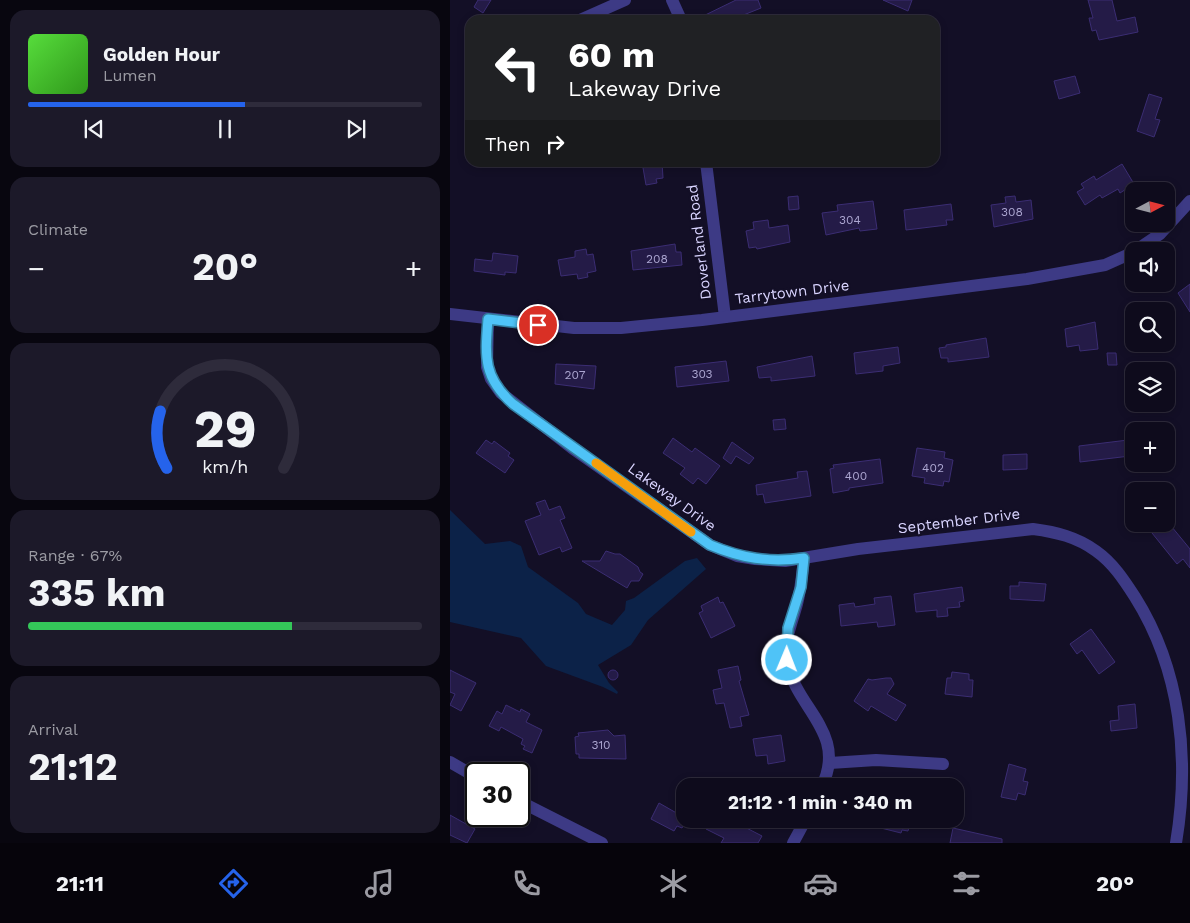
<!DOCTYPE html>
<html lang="en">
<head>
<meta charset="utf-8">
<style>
	:root { --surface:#0e0b1c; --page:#1c1929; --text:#f1f3f6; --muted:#9b9ba3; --line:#2e2b3b; --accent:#2563eb }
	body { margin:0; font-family:"Work Sans",sans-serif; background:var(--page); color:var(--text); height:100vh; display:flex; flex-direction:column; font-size:19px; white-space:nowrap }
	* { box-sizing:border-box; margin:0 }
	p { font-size:16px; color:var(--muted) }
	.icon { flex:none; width:28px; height:28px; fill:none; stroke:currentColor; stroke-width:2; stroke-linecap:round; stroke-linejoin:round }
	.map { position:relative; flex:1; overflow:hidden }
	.panel { display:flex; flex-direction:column; gap:10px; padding:10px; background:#08060f; width:450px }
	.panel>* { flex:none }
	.guide { position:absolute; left:15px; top:15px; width:475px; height:152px; border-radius:15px; box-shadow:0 2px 8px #0003,0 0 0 1px var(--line); background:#202124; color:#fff; overflow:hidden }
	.needle { width:32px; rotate:83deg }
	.tools { position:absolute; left:675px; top:182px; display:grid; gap:10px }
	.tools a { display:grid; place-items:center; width:50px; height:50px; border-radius:10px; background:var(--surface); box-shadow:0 2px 8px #0003,0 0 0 1px var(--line); font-size:25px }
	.speed { position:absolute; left:15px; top:762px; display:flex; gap:10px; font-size:25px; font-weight:700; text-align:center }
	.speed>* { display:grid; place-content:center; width:65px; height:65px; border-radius:50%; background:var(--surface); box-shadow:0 2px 8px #0003,0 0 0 1px var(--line); line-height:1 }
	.speed .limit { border:2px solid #111; border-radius:8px; background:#fff; color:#111 }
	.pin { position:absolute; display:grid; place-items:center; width:42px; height:42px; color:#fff; margin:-21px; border:2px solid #fff; border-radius:50%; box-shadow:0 1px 5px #0007 }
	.me { position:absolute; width:55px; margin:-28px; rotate:1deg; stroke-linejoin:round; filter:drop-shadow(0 0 4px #0008) }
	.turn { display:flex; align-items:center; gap:18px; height:105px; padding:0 20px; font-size:22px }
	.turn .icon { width:65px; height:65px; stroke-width:2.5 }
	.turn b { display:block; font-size:35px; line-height:42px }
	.then { display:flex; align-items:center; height:48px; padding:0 20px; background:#0003; gap:10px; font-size:19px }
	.big { font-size:38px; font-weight:700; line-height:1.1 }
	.panel .tile { flex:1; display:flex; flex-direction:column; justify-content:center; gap:8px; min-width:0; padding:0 18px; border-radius:15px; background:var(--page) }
	.panel .dial { align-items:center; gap:0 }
	.dial svg { height:130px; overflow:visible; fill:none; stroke:var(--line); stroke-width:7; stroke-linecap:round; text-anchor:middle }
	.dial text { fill:var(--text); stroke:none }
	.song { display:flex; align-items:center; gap:15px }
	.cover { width:60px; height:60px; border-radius:8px; background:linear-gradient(135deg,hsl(110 70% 55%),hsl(110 70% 35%)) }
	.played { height:5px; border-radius:2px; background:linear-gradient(90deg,var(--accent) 55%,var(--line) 55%) }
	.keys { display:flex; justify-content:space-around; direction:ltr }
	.heat { display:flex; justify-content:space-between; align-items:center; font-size:28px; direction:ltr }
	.charge { height:8px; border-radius:4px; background:linear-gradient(90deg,#34c759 67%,var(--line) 0) }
	.trip { position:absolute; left:226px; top:778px; width:288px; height:50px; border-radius:15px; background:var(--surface); box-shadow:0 2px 8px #0003,0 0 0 1px var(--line); font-weight:700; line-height:50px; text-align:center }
	.tab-bar { display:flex; height:80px; justify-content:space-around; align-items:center; background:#06040b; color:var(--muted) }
	.tab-bar .icon { width:35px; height:35px }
	.tab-bar .active { color:var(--accent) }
	.tab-bar b { font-size:22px; color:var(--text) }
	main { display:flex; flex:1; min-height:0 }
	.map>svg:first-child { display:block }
	.water { fill:#0c2248 }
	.building { fill:#241b47; stroke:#3b2d73 }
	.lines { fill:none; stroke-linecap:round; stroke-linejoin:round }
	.minor { stroke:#3d3a85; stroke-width:12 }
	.route-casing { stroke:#337fa1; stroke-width:12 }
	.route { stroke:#4fc3f7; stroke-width:9 }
	.slow { stroke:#f59e0b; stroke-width:9 }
	.labels { text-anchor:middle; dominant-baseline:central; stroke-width:4.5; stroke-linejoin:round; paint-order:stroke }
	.number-label { font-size:12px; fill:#aca6d1 }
	.street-label { font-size:15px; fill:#d9d4ff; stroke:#130f26 }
</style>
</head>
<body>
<main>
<section class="panel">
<div class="tile">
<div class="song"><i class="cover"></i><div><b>Golden Hour</b><p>Lumen</p></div></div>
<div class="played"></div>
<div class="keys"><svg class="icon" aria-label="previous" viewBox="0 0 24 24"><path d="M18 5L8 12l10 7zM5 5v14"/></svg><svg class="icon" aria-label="pause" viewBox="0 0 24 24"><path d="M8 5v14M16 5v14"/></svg><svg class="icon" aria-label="next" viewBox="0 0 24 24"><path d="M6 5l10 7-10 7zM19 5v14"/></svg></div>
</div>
<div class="tile"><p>Climate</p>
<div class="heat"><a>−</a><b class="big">20°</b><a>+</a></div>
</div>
<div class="tile dial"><svg viewBox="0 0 100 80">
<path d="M14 69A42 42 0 1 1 86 69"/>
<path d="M14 69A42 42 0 0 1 10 34" stroke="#2563eb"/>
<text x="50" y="56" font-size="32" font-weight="700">29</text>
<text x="50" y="72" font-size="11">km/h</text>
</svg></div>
<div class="tile"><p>Range · 67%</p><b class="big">335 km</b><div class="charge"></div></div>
<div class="tile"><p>Arrival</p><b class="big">21:12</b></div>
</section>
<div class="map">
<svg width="740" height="843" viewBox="0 0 740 843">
	<rect width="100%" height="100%" fill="#130f26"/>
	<polygon class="water" points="0,510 35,544 60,541 71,546 78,567 128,603 136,614 162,625 175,610 176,601 184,598 235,561 247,558 256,569 198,620 181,645 148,665 159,683 168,692 167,694 153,687 96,666 71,638 0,622"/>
	<g class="building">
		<polygon points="28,0 41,0 33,13 24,7"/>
		<polygon points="286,0 308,0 311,8 291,16 292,20 245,20"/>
		<polygon points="433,0 462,0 458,11"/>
		<polygon points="638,0 662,0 667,21 685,17 688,32 649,40 646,30 642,31 639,18 643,18"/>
		<polygon points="625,76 630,93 609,99 604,81"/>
		<polygon points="699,94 712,98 705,119 710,120 704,137 687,131"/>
		<polygon points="192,162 212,162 213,178 206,179 207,183 196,185"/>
		<polygon points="672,164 684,184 670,193 668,189 652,198 650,195 635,205 627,192 634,188 631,184 644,176 646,180"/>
		<polygon points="348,196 349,209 339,210 338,197"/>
		<polygon points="565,196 566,202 581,200 583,219 544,227 541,205 556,203 555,197"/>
		<polygon points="423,201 427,229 410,231 409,228 376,235 372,213 388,211 387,205"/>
		<polygon points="501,204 503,220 496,220 497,225 456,230 454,210"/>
		<polygon points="318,220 319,228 338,225 340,242 307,249 306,247 299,248 296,231 304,229 303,222"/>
		<polygon points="225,244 226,252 231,252 232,265 183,270 181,251"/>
		<polygon points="136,249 137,255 143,254 146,271 137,273 138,277 128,279 127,274 111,276 108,260 125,257 125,251"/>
		<polygon points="43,253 68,256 66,273 55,272 55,275 24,271 25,259 42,261"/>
		<polygon points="740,284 740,312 728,293"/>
		<polygon points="645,322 648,349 630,351 629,345 617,347 615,329"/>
		<polygon points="536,338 539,357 498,362 498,358 491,358 489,348 496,347 496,345"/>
		<polygon points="448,347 450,363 433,366 433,371 406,374 404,353"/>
		<polygon points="657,353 666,353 667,365 658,365"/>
		<polygon points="362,356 365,376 321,381 321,377 309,378 307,367"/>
		<polygon points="276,361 279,381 227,387 225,367"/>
		<polygon points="106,364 146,366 144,389 105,384"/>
		<polygon points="335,419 336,429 324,430 323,420"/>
		<polygon points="223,438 242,452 245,448 270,466 256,484 248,478 243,484 230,474 235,468 213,453"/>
		<polygon points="36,440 42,444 44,441 60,453 58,456 64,460 55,473 26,453"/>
		<polygon points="678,440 680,456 630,462 629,446"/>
		<polygon points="282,442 304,458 299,464 286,456 281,464 273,458"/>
		<polygon points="467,448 495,452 494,458 503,460 499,482 494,481 493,486 474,483 475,478 462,476"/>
		<polygon points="577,454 577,469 553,470 553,455"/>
		<polygon points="430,459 433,483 399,488 399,490 383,493 380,469 384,468 383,465"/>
		<polygon points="357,471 361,496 315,503 313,494 307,495 306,485 348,478 347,472"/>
		<polygon points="95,500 99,510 110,506 115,518 110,520 122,548 112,552 110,547 89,555 75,521 91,515 86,503"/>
		<polygon points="717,521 740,549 740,568 733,559 727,564 702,533 716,524"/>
		<polygon points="156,551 165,554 170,554 188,567 190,572 193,574 189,581 181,581 177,588 132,561 150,561"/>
		<polygon points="569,582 596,584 594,601 560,599 560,586 569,586"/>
		<polygon points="512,587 514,601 509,602 510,607 497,608 498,616 487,617 487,610 466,612 464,594"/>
		<polygon points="441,596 445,625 428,627 427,622 391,626 389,605 404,603 405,607 425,604 424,598"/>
		<polygon points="268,597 270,603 273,602 285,626 261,638 249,613 253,611 251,606"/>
		<polygon points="641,629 665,662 649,674 632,650 627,654 620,644"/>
		<polygon points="288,666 291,680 289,681 299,715 290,717 292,726 280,728 274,703 266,704 263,690 272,688 268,670"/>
		<polygon points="0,670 26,683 11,711 0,705 5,694 0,692"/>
		<circle cx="163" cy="675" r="5"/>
		<polygon points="502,672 519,674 519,680 523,680 522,697 495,694 497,678 501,678"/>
		<polygon points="436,678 441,678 444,684 437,694 456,705 446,721 421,706 418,711 404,701 418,679 422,680"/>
		<polygon points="685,704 687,728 661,731 660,721 669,720 668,706"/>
		<polygon points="56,705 70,712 71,709 80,714 76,722 92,730 82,753 73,749 75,746 71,744 73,739 51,727 49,731 39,726 47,711 52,714"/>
		<polygon points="158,730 164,736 175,735 176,759 129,758 129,754 126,754 125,737 129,736 128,733"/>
		<polygon points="331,735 335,761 318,764 317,755 306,756 303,739"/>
		<polygon points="559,764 576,769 573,781 578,782 575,795 568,793 566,800 551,797"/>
		<polygon points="209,803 237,819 232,828 227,826 224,831 201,819"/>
		<polygon points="0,815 25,829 17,843 0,835"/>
		<polygon points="261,819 279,819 312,836 308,843 271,843 274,838 256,829"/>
		<polygon points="408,819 461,819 458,831 452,830 451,833 407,822"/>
		<polygon points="503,828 552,839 552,843 500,843"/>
	</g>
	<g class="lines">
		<g class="minor">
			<polyline points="222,0 231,20"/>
			<polyline points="130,20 175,0"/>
			<polyline points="256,162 275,317"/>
			<polyline points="685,251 710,234 740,201"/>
			<polyline points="0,314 124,328 171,328 252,320 577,279 655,265 684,252"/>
			<path d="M38,319L37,367L41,379L51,393L122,448L260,545L287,556L305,559L335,561L408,549L583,529C606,532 627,537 646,551C663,563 674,580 685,597C731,670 740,759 726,843"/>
			<path d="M354,559C352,574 351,589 347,604C342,623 334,639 337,660C344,708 398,731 372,786"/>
			<polyline points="0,762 26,777"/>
			<polyline points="380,763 426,760 493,764"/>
			<polyline points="69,801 152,843"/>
			<polyline points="343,843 356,819"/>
		</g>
	</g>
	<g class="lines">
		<g class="route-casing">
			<path id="route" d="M88,325L38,319C35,357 33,377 63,404L260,545C291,558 319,563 354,558L351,587L338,628L337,660"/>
		</g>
		<use href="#route" class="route"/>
		<polyline class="slow" points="146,463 241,532"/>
	</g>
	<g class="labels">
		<g class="number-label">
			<text x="562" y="212">308</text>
			<text x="400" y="220">304</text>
			<text x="207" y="259">208</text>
			<text x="252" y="374">303</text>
			<text x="125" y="375">207</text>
			<text x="483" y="468">402</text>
			<text x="406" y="476">400</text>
			<text x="151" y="745">310</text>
		</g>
		<g class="street-label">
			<text transform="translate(249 242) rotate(-97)">Doverland Road</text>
			<text transform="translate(342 292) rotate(-7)">Tarrytown Drive</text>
			<text transform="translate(222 497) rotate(36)">Lakeway Drive</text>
			<text transform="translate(509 521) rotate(-7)">September Drive</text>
		</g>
	</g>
</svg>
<div class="tools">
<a><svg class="needle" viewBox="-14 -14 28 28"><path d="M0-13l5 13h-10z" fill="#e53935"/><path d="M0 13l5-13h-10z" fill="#9b9ba3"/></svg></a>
<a><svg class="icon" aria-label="sound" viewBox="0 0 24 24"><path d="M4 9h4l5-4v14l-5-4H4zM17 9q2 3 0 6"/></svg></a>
<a><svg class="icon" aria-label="search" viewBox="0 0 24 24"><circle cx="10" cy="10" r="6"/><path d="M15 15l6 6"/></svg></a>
<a><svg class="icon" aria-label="layers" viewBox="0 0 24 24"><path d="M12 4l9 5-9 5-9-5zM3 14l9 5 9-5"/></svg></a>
<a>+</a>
<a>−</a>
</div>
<div class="speed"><div class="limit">30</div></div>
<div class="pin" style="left:88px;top:325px;background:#d93025"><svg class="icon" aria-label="arrive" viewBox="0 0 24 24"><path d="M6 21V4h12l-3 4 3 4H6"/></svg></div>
<svg class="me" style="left:337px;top:660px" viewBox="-20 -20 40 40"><circle r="17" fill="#4fc3f7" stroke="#fff" stroke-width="3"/><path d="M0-11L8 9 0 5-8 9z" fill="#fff"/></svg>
<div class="trip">21:12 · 1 min · 340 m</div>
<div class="guide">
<div class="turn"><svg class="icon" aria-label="left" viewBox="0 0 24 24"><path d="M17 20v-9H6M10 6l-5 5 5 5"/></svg><div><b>60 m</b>Lakeway Drive</div></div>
<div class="then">Then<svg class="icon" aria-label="right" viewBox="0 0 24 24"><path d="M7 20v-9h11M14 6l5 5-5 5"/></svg></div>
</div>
</div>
</main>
<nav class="tab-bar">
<b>21:11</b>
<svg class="icon active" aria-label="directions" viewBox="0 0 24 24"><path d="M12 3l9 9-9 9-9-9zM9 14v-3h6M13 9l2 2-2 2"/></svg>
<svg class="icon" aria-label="music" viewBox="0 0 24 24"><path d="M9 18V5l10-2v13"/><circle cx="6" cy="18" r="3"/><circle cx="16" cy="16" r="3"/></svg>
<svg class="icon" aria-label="phone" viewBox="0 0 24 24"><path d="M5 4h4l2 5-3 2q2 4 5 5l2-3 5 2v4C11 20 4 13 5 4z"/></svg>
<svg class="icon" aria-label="climate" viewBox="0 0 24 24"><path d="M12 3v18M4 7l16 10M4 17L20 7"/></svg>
<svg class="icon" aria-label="car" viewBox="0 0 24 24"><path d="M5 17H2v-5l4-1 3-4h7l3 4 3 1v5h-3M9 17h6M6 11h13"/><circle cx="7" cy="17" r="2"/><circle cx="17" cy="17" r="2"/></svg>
<svg class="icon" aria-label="filters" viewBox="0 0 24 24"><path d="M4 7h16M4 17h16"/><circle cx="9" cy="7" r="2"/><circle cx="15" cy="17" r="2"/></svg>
<b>20°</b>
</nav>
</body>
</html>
